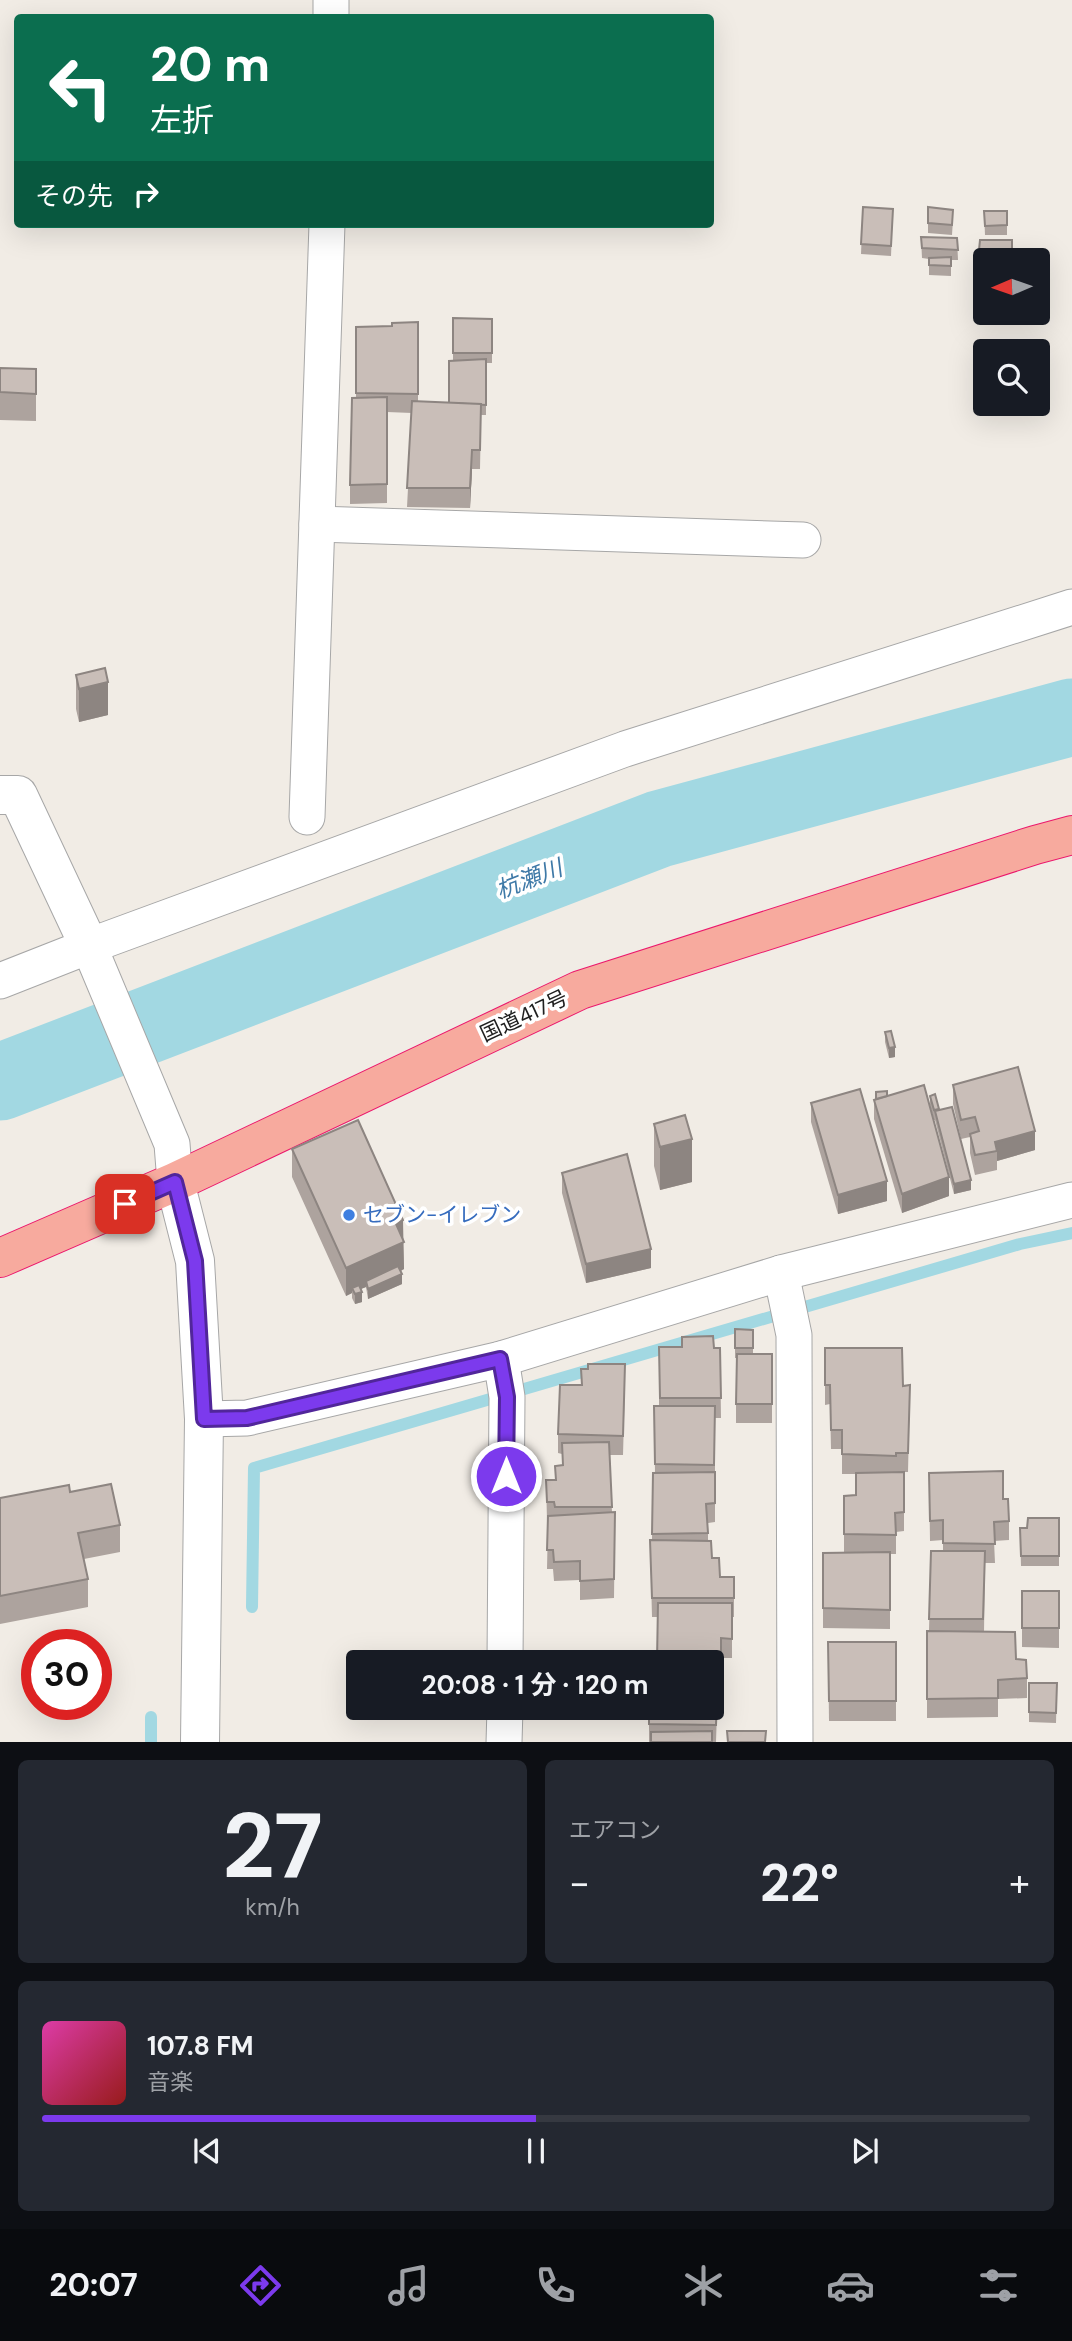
<!DOCTYPE html>
<html lang="ja">
<head>
<meta charset="utf-8">
<style>
	:root { --surface:#171b24; --page:#242831; --text:#f1f3f6; --muted:#9ea1a6; --line:#363941; --accent:#7c3aed }
	body { margin:0; font-family:"DM Sans","Noto Sans JP",sans-serif; background:var(--page); color:var(--text); height:100vh; display:flex; flex-direction:column; font-size:26px; white-space:nowrap }
	* { box-sizing:border-box; margin:0 }
	p { font-size:23px; color:var(--muted) }
	.icon { flex:none; width:38px; height:38px; fill:none; stroke:currentColor; stroke-width:2; stroke-linecap:round; stroke-linejoin:round }
	.map { position:relative; height:1742px; overflow:hidden }
	.panel { display:flex; flex-direction:column; gap:18px; padding:18px; background:#0d0f14; flex:1 }
	.panel>* { flex:none }
	.guide { position:absolute; left:14px; top:14px; width:700px; height:214px; border-radius:7px; box-shadow:0 7px 28px #0002; background:#0b6e4f; color:#fff; overflow:hidden }
	.needle { width:46px; rotate:268deg }
	.tools { position:absolute; left:973px; top:248px; display:grid; gap:14px }
	.tools a { display:grid; place-items:center; width:77px; height:77px; border-radius:7px; background:var(--surface); box-shadow:0 7px 28px #0002; font-size:35px }
	.speed { position:absolute; left:21px; top:1629px; display:flex; gap:14px; font-size:35px; font-weight:700; text-align:center }
	.speed>* { display:grid; place-content:center; width:91px; height:91px; border-radius:50%; background:var(--surface); box-shadow:0 7px 28px #0002; line-height:1 }
	.speed .limit { border:10px solid #d22; background:#fff; color:#111 }
	.pin { position:absolute; display:grid; place-items:center; width:60px; height:60px; color:#fff; margin:-30px; border-radius:14px; box-shadow:0 4px 10px #0006 }
	.me { position:absolute; width:77px; margin:-38px; rotate:0deg; stroke-linejoin:round; filter:drop-shadow(0 0 5px #0008) }
	.turn { display:flex; align-items:center; gap:24px; height:147px; padding:0 21px; font-size:32px }
	.turn .icon { width:91px; height:91px; stroke-width:2.5 }
	.turn b { display:block; font-size:49px; line-height:60px }
	.then { display:flex; align-items:center; height:66px; padding:0 21px; background:#0003; gap:14px; font-size:26px }
	.big { font-size:52px; font-weight:700; line-height:1.1 }
	.panel .card { flex:1; display:flex; flex-direction:column; justify-content:center; gap:10px; min-width:0; padding:0 24px; border-radius:10px; background:var(--page) }
	.panel .dial { align-items:center; gap:0 }
	.dial b { font-size:91px; line-height:1 }
	.song { display:flex; align-items:center; gap:21px }
	.cover { width:84px; height:84px; border-radius:10px; background:linear-gradient(135deg,hsl(320 70% 55%),hsl(0 70% 35%)) }
	.played { height:7px; border-radius:4px; background:linear-gradient(90deg,var(--accent) 50%,var(--line) 50%) }
	.keys { display:flex; justify-content:space-around; direction:ltr }
	.heat { display:flex; justify-content:space-between; align-items:center; font-size:38px; direction:ltr }
	.panel .tiles { flex:1; display:grid; gap:18px; grid-template-columns:1fr 1fr }
	.card:last-child { grid-column:span 2 }
	.trip { position:absolute; left:346px; top:1650px; width:378px; height:70px; border-radius:7px; background:var(--surface); box-shadow:0 7px 28px #0002; font-weight:700; line-height:70px; text-align:center }
	.dock { display:flex; height:112px; justify-content:space-around; align-items:center; background:#090b0e; color:var(--muted) }
	.dock .icon { width:49px; height:49px }
	.dock .on { color:var(--accent) }
	.dock b { font-size:32px; color:var(--text) }
	.map>svg:first-child { display:block }
	.lines { fill:none; stroke-linecap:round; stroke-linejoin:round }
	.stream { stroke:#a2d8e2; stroke-width:12 }
	.river { stroke:#a2d8e2; stroke-width:77 }
	.minor-casing { stroke:#a7a7a7; stroke-width:37 }
	.tertiary-casing { stroke:#a7a7a7; stroke-width:40 }
	.trunk-casing { stroke:#eb176c; stroke-width:40 }
	.minor { stroke:#fff; stroke-width:35 }
	.tertiary { stroke:#fff; stroke-width:38 }
	.trunk { stroke:#f7aa9e; stroke-width:38 }
	.wall { fill:#ada39e }
	.shaded-wall { fill:#8d8581 }
	.building { fill:#c9beb8; stroke:#8d8581; stroke-width:2 }
	.route-casing { stroke:#51269a; stroke-width:18 }
	.route { stroke:#7c3aed; stroke-width:12 }
	.shop-dot { fill:#3f7fe0; stroke:#fff; stroke-width:2.5 }
	.labels { text-anchor:middle; dominant-baseline:central; stroke-width:7; stroke-linejoin:round; paint-order:stroke }
	.street-label { font-size:21px; fill:#202020; stroke:#fff }
	.shop-label { font-size:21px; fill:#366cbe; stroke:#fff; text-anchor:start }
	.water-label { font-size:23px; font-style:italic; fill:#3e79a7; stroke:#fff }
</style>
</head>
<body>
<div class="map">
<svg width="1072" height="1743" viewBox="0 0 1072 1743">
	<rect width="100%" height="100%" fill="#f1ece5"/>
	<g class="lines">
		<g class="stream">
			<polyline points="252,1607 254,1468 1020,1244 1072,1233"/>
			<polyline points="151,1743 151,1717"/>
		</g>
		<polyline class="river" points="0,1082 659,829 1072,717"/>
		<g class="minor-casing">
			<g id="minor">
				<polyline points="331,18 331,0"/>
				<polyline points="317,524 803,540"/>
				<polyline points="307,817 327,224"/>
				<polyline points="89,946 172,1144 175,1182"/>
				<polyline points="0,981 89,946 625,749 1072,607"/>
				<polyline points="781,1273 794,1335 795,1743"/>
				<polyline points="501,1359 507,1397 505,1662"/>
				<polyline points="204,1419 247,1418 501,1359 781,1273 1072,1200"/>
				<polyline points="504,1743 505,1708"/>
			</g>
		</g>
		<g class="tertiary-casing">
			<g id="tertiary">
				<polyline points="0,795 18,795 89,946"/>
				<polyline points="175,1182 195,1261 204,1419 200,1743"/>
			</g>
		</g>
		<g class="trunk-casing">
			<polyline id="trunk" points="0,1258 175,1182 580,990 1035,845 1072,835"/>
		</g>
		<use href="#minor" class="minor"/>
		<use href="#tertiary" class="tertiary"/>
		<use href="#trunk" class="trunk"/>
	</g>
	<g class="wall">
		<polygon points="863,207 893,209 891,256 861,254"/>
		<polygon points="928,207 953,220 952,235 928,233"/>
		<polygon points="984,211 1007,211 1007,235 985,235"/>
		<polygon points="921,237 957,238 958,260 951,260 951,276 929,275 929,259 922,258"/>
		<polygon points="980,240 1012,240 1012,260 985,261 985,277 983,277 983,260 979,260"/>
		<polygon points="453,318 492,319 492,363 486,363 486,415 481,415 480,469 472,469 470,508 407,507 412,413 387,412 387,503 350,504 350,485 356,398 356,327 392,326 418,322 418,401 449,403 453,361"/>
		<polygon points="0,368 36,369 36,421 0,420"/>
		<polygon points="76,675 108,715 79,722 76,709"/>
		<polygon points="885,1032 895,1057 889,1058 885,1042"/>
		<polygon points="953,1085 1035,1150 997,1161 997,1170 975,1175 970,1153 970,1137 961,1139 953,1104"/>
		<polygon points="887,1096 949,1196 902,1213 874,1119 874,1100"/>
		<polygon points="930,1096 939,1110 971,1190 954,1194 935,1120 934,1120 930,1105"/>
		<polygon points="811,1103 887,1201 838,1214 811,1122"/>
		<polygon points="654,1124 692,1182 660,1190 654,1166"/>
		<polygon points="292,1149 403,1239 404,1269 401,1271 402,1284 368,1299 366,1287 360,1289 362,1302 355,1304 352,1298 352,1293 346,1296 292,1177"/>
		<polygon points="562,1173 651,1268 586,1283 562,1193"/>
		<polygon points="735,1329 753,1330 753,1354 772,1354 772,1423 736,1423 736,1358 735,1358"/>
		<polygon points="659,1347 720,1348 721,1418 715,1418 715,1522 708,1523 708,1541 712,1558 720,1577 734,1598 734,1617 732,1617 732,1658 721,1658 721,1679 718,1679 716,1742 649,1742 649,1708 712,1708 712,1662 657,1662 658,1617 652,1617 650,1540 652,1540 653,1473 655,1473 654,1406 659,1406"/>
		<polygon points="825,1348 903,1386 910,1385 908,1472 904,1472 904,1531 896,1532 896,1554 890,1554 890,1629 823,1628 823,1553 844,1553 844,1496 856,1495 856,1474 842,1474 842,1449 831,1449 830,1404 825,1405"/>
		<polygon points="581,1369 625,1383 623,1455 609,1455 612,1512 615,1512 614,1598 580,1600 580,1580 554,1581 553,1569 547,1569 548,1521 547,1521 546,1480 555,1480 562,1465 562,1454 558,1453 558,1434 581,1385"/>
		<polygon points="929,1473 1003,1499 1009,1521 1009,1540 994,1541 995,1563 985,1563 984,1632 1016,1659 1027,1678 1027,1698 998,1699 998,1717 927,1718 927,1631 929,1631 931,1551 943,1551 943,1540 930,1541"/>
		<polygon points="70,1492 120,1525 120,1552 84,1559 88,1579 88,1607 0,1624 0,1498"/>
		<polygon points="1059,1518 1059,1566 1021,1566 1020,1528 1027,1528"/>
		<polygon points="1022,1591 1059,1591 1059,1648 1022,1647"/>
		<polygon points="828,1642 896,1642 896,1721 829,1721"/>
		<polygon points="1029,1683 1057,1683 1056,1723 1029,1722"/>
	</g>
	<g class="shaded-wall">
		<polygon points="472,450 472,469 470,508 470,488"/>
		<polygon points="108,682 108,715 79,722 79,689"/>
		<polygon points="895,1047 895,1057 889,1058 889,1048"/>
		<polygon points="1035,1131 1035,1150 997,1161 997,1151 995,1142"/>
		<polygon points="692,1139 692,1182 660,1190 660,1147"/>
		<polygon points="949,1177 949,1196 902,1213 902,1194"/>
		<polygon points="971,1180 971,1190 954,1194 954,1184"/>
		<polygon points="887,1181 887,1201 838,1214 838,1195"/>
		<polygon points="403,1220 404,1269 367,1286 366,1281 366,1287 354,1292 352,1288 352,1293 346,1296 346,1268 396,1224"/>
		<polygon points="651,1249 651,1268 586,1283 586,1264"/>
		<polygon points="402,1274 402,1284 368,1299 368,1289"/>
		<polygon points="362,1292 362,1302 355,1304 355,1294"/>
	</g>
	<g class="building">
		<polygon points="863,207 893,209 891,246 861,244"/>
		<polygon points="928,207 953,210 952,225 928,223"/>
		<polygon points="984,211 1007,211 1007,225 985,226"/>
		<polygon points="921,237 957,238 958,250 922,248"/>
		<polygon points="980,240 1012,240 1012,250 979,250"/>
		<polygon points="951,257 951,266 929,265 929,258"/>
		<polygon points="982,259 1003,259 1003,261 985,261 985,267 983,267"/>
		<polygon points="453,318 492,319 492,353 453,353"/>
		<polygon points="418,322 418,394 356,393 356,327 392,326 392,323"/>
		<polygon points="486,359 486,405 449,403 449,361"/>
		<polygon points="0,368 36,369 36,394 0,392"/>
		<polygon points="387,397 387,484 350,485 352,398"/>
		<polygon points="412,401 481,404 480,450 472,450 470,488 407,488"/>
		<polygon points="105,668 108,682 79,689 76,675"/>
		<polygon points="891,1031 895,1047 889,1048 885,1032"/>
		<polygon points="1018,1067 1035,1131 995,1142 997,1151 975,1155 970,1134 979,1131 975,1117 961,1120 953,1085"/>
		<polygon points="924,1085 949,1177 902,1194 874,1100"/>
		<polygon points="860,1089 887,1181 838,1195 811,1103"/>
		<polygon points="887,1091 887,1096 876,1099 876,1092"/>
		<polygon points="935,1094 939,1109 934,1110 930,1096"/>
		<polygon points="952,1107 971,1180 954,1184 935,1111"/>
		<polygon points="685,1115 692,1139 660,1147 654,1124"/>
		<polygon points="358,1120 403,1220 396,1224 404,1242 346,1268 292,1149"/>
		<polygon points="627,1154 651,1249 586,1264 562,1173"/>
		<polygon points="398,1266 402,1274 368,1289 366,1281"/>
		<polygon points="359,1285 362,1292 355,1294 352,1288"/>
		<polygon points="735,1329 753,1330 753,1348 735,1348"/>
		<polygon points="713,1336 714,1348 720,1348 721,1398 660,1398 659,1347 682,1347 682,1337"/>
		<polygon points="825,1348 902,1348 903,1386 910,1385 908,1453 896,1453 896,1456 842,1454 842,1430 831,1430 830,1385 825,1385"/>
		<polygon points="737,1354 772,1354 772,1404 736,1404"/>
		<polygon points="588,1364 625,1364 623,1436 558,1434 560,1385 582,1385 581,1369 588,1369"/>
		<polygon points="654,1406 715,1406 714,1465 655,1464"/>
		<polygon points="609,1442 612,1507 555,1507 554,1502 547,1502 546,1480 556,1480 555,1466 563,1465 562,1443"/>
		<polygon points="1003,1471 1003,1499 1008,1499 1009,1521 994,1522 995,1544 943,1543 943,1520 930,1521 929,1473"/>
		<polygon points="715,1472 715,1503 706,1504 708,1533 652,1534 653,1473"/>
		<polygon points="904,1472 904,1512 895,1513 896,1535 844,1534 844,1496 856,1495 856,1473"/>
		<polygon points="111,1484 120,1525 78,1533 88,1579 0,1596 0,1498 69,1485 70,1492"/>
		<polygon points="615,1512 614,1579 580,1581 580,1561 554,1562 553,1550 547,1550 548,1516"/>
		<polygon points="1028,1518 1059,1518 1059,1556 1021,1556 1020,1528 1027,1528"/>
		<polygon points="650,1540 711,1541 712,1558 719,1558 720,1577 734,1577 734,1598 652,1598"/>
		<polygon points="931,1551 985,1551 983,1619 929,1619"/>
		<polygon points="890,1552 890,1610 823,1608 823,1553"/>
		<rect x="1022" y="1591" width="37" height="37"/>
		<polygon points="658,1603 732,1603 732,1639 721,1638 721,1660 657,1661"/>
		<polygon points="927,1631 1015,1632 1016,1659 1026,1660 1027,1678 998,1680 998,1698 927,1699"/>
		<polygon points="828,1642 896,1642 896,1701 829,1701"/>
		<polygon points="712,1674 718,1674 716,1725 649,1724 649,1708 712,1708"/>
		<polygon points="1029,1683 1057,1683 1056,1713 1029,1712"/>
		<polygon points="712,1731 712,1742 651,1742 651,1732"/>
		<polygon points="727,1731 766,1731 765,1742 728,1742"/>
	</g>
	<g class="lines">
		<g class="route-casing">
			<polyline id="route" points="125,1204 175,1182 195,1261 204,1419 247,1418 500,1359 507,1397 506,1476"/>
		</g>
		<use href="#route" class="route"/>
	</g>
	<circle class="shop-dot" cx="349" cy="1215" r="7"/>
	<g class="labels">
		<g class="street-label">
			<text transform="translate(524 1016) rotate(-25)">国道417号</text>
		</g>
		<g class="shop-label">
			<text x="363" y="1215">セブン-イレブン</text>
		</g>
		<g class="water-label">
			<text transform="translate(529 879) rotate(-21)">杭瀬川</text>
		</g>
	</g>
</svg>
<div class="tools">
<a><svg class="needle" viewBox="-14 -14 28 28"><path d="M0-13l5 13h-10z" fill="#e53935"/><path d="M0 13l5-13h-10z" fill="#9ea1a6"/></svg></a>
<a><svg class="icon" aria-label="search" viewBox="0 0 24 24"><circle cx="10" cy="10" r="6"/><path d="M15 15l6 6"/></svg></a>
</div>
<div class="speed"><div class="limit">30</div></div>
<div class="pin" style="left:125px;top:1204px;background:#d93025"><svg class="icon" aria-label="arrive" viewBox="0 0 24 24"><path d="M6 21V4h12l-3 4 3 4H6"/></svg></div>
<svg class="me" style="left:506px;top:1476px" viewBox="-20 -20 40 40"><circle r="17" fill="#7c3aed" stroke="#fff" stroke-width="3"/><path d="M0-11L8 9 0 5-8 9z" fill="#fff"/></svg>
<div class="trip">20:08 · 1 分 · 120 m</div>
<div class="guide">
<div class="turn"><svg class="icon" aria-label="left" viewBox="0 0 24 24"><path d="M17 20v-9H6M10 6l-5 5 5 5"/></svg><div><b>20 m</b>左折</div></div>
<div class="then">その先<svg class="icon" aria-label="right" viewBox="0 0 24 24"><path d="M7 20v-9h11M14 6l5 5-5 5"/></svg></div>
</div>
</div>
<section class="panel">
<div class="tiles">
<div class="card dial"><b>27</b><p>km/h</p></div>
<div class="card"><p>エアコン</p>
<div class="heat"><a>−</a><b class="big">22°</b><a>+</a></div>
</div>
<div class="card">
<div class="song"><i class="cover"></i><div><b>107.8 FM</b><p>音楽</p></div></div>
<div class="played"></div>
<div class="keys"><svg class="icon" aria-label="previous" viewBox="0 0 24 24"><path d="M18 5L8 12l10 7zM5 5v14"/></svg><svg class="icon" aria-label="pause" viewBox="0 0 24 24"><path d="M8 5v14M16 5v14"/></svg><svg class="icon" aria-label="next" viewBox="0 0 24 24"><path d="M6 5l10 7-10 7zM19 5v14"/></svg></div>
</div>
</div>
</section>
<nav class="dock">
<b>20:07</b>
<svg class="icon on" aria-label="directions" viewBox="0 0 24 24"><path d="M12 3l9 9-9 9-9-9zM9 14v-3h6M13 9l2 2-2 2"/></svg>
<svg class="icon" aria-label="music" viewBox="0 0 24 24"><path d="M9 18V5l10-2v13"/><circle cx="6" cy="18" r="3"/><circle cx="16" cy="16" r="3"/></svg>
<svg class="icon" aria-label="phone" viewBox="0 0 24 24"><path d="M5 4h4l2 5-3 2q2 4 5 5l2-3 5 2v4C11 20 4 13 5 4z"/></svg>
<svg class="icon" aria-label="climate" viewBox="0 0 24 24"><path d="M12 3v18M4 7l16 10M4 17L20 7"/></svg>
<svg class="icon" aria-label="car" viewBox="0 0 24 24"><path d="M5 17H2v-5l4-1 3-4h7l3 4 3 1v5h-3M9 17h6M6 11h13"/><circle cx="7" cy="17" r="2"/><circle cx="17" cy="17" r="2"/></svg>
<svg class="icon" aria-label="filters" viewBox="0 0 24 24"><path d="M4 7h16M4 17h16"/><circle cx="9" cy="7" r="2"/><circle cx="15" cy="17" r="2"/></svg>
</nav>
</body>
</html>
